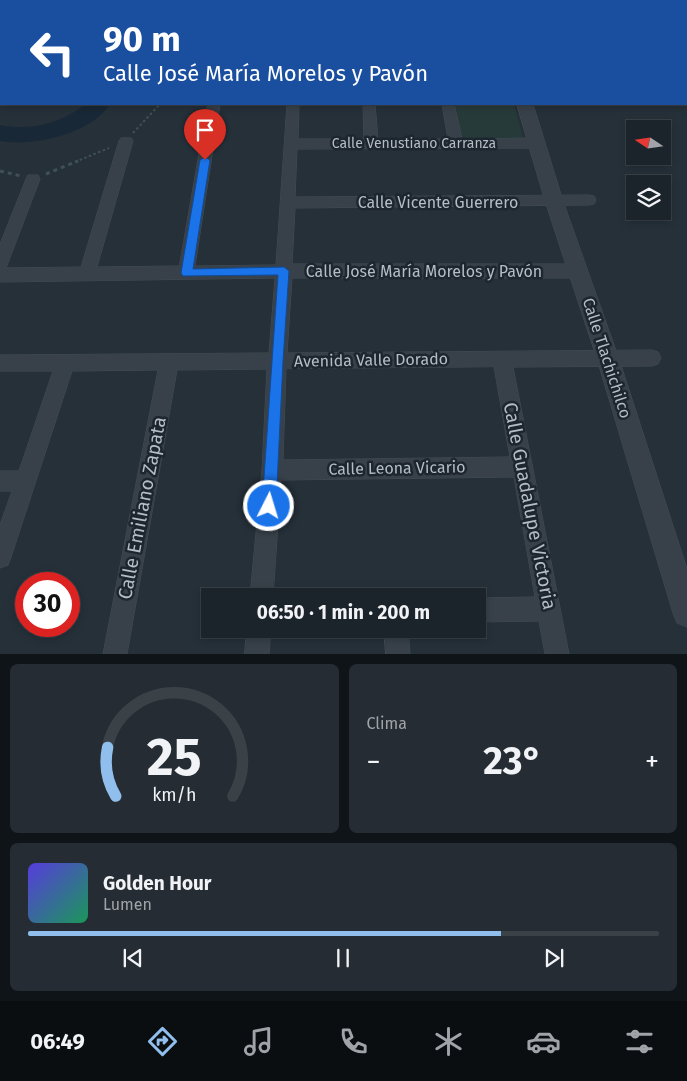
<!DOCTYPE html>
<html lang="es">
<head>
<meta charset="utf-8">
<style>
	:root { --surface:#1c242b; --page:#252c33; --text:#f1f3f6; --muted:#a0a4a9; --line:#3a4147; --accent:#91bfed }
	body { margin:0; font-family:"Fira Sans",sans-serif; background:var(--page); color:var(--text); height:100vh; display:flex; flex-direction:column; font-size:19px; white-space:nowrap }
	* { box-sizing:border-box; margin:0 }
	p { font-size:16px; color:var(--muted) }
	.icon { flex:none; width:28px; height:28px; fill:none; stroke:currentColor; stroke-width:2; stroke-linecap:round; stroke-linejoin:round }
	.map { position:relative; height:654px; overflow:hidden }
	.sheet { display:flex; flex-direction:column; gap:10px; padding:10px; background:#0f1418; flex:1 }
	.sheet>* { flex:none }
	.top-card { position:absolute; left:0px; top:0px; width:688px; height:105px; box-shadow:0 2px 8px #0003,0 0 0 1px var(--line); background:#1a4fa0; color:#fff; overflow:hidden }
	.needle { width:32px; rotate:283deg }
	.controls { position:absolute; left:626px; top:120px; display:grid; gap:10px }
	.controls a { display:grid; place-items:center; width:45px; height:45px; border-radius:0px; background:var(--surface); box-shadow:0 2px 8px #0003,0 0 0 1px var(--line); font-size:25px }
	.speed { position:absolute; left:15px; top:572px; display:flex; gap:10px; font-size:25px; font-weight:700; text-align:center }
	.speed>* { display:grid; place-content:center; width:65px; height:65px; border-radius:50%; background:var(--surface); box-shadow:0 2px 8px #0003,0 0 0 1px var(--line); line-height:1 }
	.speed .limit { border:8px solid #d22; background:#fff; color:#111 }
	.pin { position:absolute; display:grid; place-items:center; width:42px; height:42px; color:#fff; margin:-51px -21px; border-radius:50% 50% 50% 0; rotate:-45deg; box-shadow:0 0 5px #0007 }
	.pin .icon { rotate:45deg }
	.me { position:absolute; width:55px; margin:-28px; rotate:5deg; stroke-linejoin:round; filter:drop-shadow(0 0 4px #0008) }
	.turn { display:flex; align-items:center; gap:18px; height:105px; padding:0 20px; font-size:22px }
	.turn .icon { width:65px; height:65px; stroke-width:2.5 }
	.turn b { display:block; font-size:35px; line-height:42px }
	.big { font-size:38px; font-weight:700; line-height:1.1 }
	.sheet .widget { flex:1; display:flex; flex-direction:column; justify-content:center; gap:8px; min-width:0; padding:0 18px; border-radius:8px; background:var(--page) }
	.sheet .dial { align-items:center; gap:0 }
	.dial svg { height:130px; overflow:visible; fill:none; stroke:var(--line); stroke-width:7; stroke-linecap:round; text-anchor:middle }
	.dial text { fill:var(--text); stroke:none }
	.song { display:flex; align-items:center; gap:15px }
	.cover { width:60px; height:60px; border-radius:8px; background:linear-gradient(135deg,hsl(250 70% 55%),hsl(150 70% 35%)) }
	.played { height:5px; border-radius:2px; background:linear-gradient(90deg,var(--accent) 75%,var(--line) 75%) }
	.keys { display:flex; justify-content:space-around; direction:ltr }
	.heat { display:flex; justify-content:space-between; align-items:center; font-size:28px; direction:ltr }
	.sheet .tiles { flex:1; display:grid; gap:10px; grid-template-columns:1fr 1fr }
	.widget:last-child { grid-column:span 2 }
	.trip { position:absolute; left:201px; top:588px; width:285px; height:50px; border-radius:0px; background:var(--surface); box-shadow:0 2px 8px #0003,0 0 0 1px var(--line); font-weight:700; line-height:50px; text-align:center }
	.tabs { display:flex; height:80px; justify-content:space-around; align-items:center; background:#0b0e11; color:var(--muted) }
	.tabs .icon { width:35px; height:35px }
	.tabs .current { color:var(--accent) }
	.tabs b { font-size:22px; color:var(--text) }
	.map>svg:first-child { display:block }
	.green { fill:#273a3a }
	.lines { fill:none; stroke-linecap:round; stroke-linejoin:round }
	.river { fill:#192836; fill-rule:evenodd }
	.minor-casing { stroke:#444d55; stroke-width:1 }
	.tertiary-casing { stroke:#444d55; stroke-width:1 }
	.path-far1 { stroke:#3f5251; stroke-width:2; stroke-dasharray:2.5 2.5; stroke-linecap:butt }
	.path { stroke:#3f5251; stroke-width:3; stroke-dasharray:4 4; stroke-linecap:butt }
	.minor { fill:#384149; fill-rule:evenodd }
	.tertiary { fill:#384149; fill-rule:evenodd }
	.route { fill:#1a73e8; stroke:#114b97 }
	.labels { text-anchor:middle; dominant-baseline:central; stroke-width:5; stroke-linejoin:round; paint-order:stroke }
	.far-street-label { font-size:14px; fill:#b4bcc5; stroke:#1d262e }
	.street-label { font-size:16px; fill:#b4bcc5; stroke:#1d262e }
	.near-street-label { font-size:19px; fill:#b4bcc5; stroke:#1d262e }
</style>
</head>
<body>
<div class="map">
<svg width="687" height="654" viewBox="0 0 687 654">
	<rect width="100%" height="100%" fill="#253039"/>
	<polygon class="green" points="450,104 514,104 523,138 455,138"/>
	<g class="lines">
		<g class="river">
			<polygon points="287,0 308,0 309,1 288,1"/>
			<polygon points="543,0 563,0 563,1 544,1"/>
			<path d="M85,104H110C91,134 33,147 0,141V125C29,131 62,124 85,104Z"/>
		</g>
		<g class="minor-casing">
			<g id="minor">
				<rect x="98" y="0" width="10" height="1"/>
				<rect x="0" y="24" width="1" height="6"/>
				<rect x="0" y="60" width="1" height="8"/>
				<path d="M208,104H220L195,266L276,265L287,104H299L298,139H364L363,104H375L378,139H448L442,104H454L462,139L537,138L542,140L544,143L542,146L537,148L297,149L295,197L589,195L594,196L596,200L594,204L589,205L295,208L292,264H578L584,266L586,271L584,276L578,278H292L287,353L652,350L658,352L661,358L658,364L652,366L513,367L569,654H545L539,621L478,622V598L535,597L514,477L281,480L273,596H250L262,470L267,369L177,370L127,654H103L158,370L72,371L11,557L8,565L0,568V525L12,491H0V471H19L53,371H0V355L269,353L275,278L0,282V244L26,179L28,175H38L40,179L6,268L81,267L119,141L121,138H131L133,141L97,267L179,266ZM494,367L510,457L283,460L286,369Z"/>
				<polygon points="247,629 271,629 269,654 245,654"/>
				<polygon points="384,629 408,629 410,654 386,654"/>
			</g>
		</g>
		<g class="tertiary-casing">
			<g id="tertiary">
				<rect x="437" y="0" width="13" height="1"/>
				<polygon points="517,104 533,104 563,201 619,359 687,569 687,627 677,623 673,613 597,359 545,201"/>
			</g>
		</g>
		<g class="path-far1">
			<polyline points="133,133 160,104"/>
			<polyline points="75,162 109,148"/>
		</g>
		<g class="path">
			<polyline points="0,171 21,176"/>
			<polyline points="46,174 78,161"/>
		</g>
		<use href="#minor" class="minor"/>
		<use href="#tertiary" class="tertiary"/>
	</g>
	<polygon class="route" points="205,157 210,160 193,269 284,267 289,271 283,361 276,506 274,511 269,513 264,511 262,506 278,275 183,276 181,273 200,160"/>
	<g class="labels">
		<g class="far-street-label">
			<text x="414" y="143">Calle Venustiano Carranza</text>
		</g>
		<g class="street-label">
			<text x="438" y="202">Calle Vicente Guerrero</text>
			<text x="424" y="271">Calle José María Morelos y Pavón</text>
			<text transform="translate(607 358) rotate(72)">Calle Tlachichilco</text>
			<text transform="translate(371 360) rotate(-1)">Avenida Valle Dorado</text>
			<text transform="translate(397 468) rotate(-1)">Calle Leona Vicario</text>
		</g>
		<g class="near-street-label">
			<text transform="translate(530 506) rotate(79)">Calle Guadalupe Victoria</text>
			<text transform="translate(142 508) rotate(-79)">Calle Emiliano Zapata</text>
		</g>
	</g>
</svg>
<div class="controls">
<a><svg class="needle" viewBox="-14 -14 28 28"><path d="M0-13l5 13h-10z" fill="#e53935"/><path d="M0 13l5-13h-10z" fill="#a0a4a9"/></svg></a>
<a><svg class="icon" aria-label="layers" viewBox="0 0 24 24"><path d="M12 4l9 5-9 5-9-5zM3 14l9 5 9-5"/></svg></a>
</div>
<div class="speed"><div class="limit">30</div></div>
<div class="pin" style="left:205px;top:160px;background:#d93025"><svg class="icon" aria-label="arrive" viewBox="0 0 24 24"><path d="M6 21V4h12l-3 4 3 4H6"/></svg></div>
<svg class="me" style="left:269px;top:506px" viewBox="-20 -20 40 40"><circle r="17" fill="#1a73e8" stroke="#fff" stroke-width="3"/><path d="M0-11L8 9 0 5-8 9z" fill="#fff"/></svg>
<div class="trip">06:50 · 1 min · 200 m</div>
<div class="top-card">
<div class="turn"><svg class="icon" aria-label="left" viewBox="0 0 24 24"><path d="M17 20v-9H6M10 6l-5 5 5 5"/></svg><div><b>90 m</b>Calle José María Morelos y Pavón</div></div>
</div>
</div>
<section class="sheet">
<div class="tiles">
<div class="widget dial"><svg viewBox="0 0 100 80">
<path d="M14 69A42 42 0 1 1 86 69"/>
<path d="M14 69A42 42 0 0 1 9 39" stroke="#91bfed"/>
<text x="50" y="56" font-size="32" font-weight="700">25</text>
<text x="50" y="72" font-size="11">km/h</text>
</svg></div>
<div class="widget"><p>Clima</p>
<div class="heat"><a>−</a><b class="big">23°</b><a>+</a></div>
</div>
<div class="widget">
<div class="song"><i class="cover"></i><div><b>Golden Hour</b><p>Lumen</p></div></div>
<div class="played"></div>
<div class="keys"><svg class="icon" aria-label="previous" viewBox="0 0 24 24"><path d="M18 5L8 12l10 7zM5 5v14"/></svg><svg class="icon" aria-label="pause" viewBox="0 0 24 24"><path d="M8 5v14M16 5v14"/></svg><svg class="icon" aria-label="next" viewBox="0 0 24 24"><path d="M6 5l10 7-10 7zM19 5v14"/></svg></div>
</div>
</div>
</section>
<nav class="tabs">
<b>06:49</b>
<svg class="icon current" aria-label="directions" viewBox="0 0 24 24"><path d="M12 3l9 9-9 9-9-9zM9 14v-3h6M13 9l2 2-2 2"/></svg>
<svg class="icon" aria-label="music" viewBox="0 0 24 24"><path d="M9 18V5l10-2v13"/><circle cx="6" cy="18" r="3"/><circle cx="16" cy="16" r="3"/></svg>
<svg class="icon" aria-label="phone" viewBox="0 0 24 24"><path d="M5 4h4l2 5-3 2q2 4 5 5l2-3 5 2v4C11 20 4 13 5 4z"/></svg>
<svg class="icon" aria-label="climate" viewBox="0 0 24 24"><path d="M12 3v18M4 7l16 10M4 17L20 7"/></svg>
<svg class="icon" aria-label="car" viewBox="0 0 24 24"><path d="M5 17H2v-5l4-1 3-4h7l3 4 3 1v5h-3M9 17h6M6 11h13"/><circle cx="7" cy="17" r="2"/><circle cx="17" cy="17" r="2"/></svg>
<svg class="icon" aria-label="filters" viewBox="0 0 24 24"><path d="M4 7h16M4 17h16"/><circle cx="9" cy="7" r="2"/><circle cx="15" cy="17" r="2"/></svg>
</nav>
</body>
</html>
